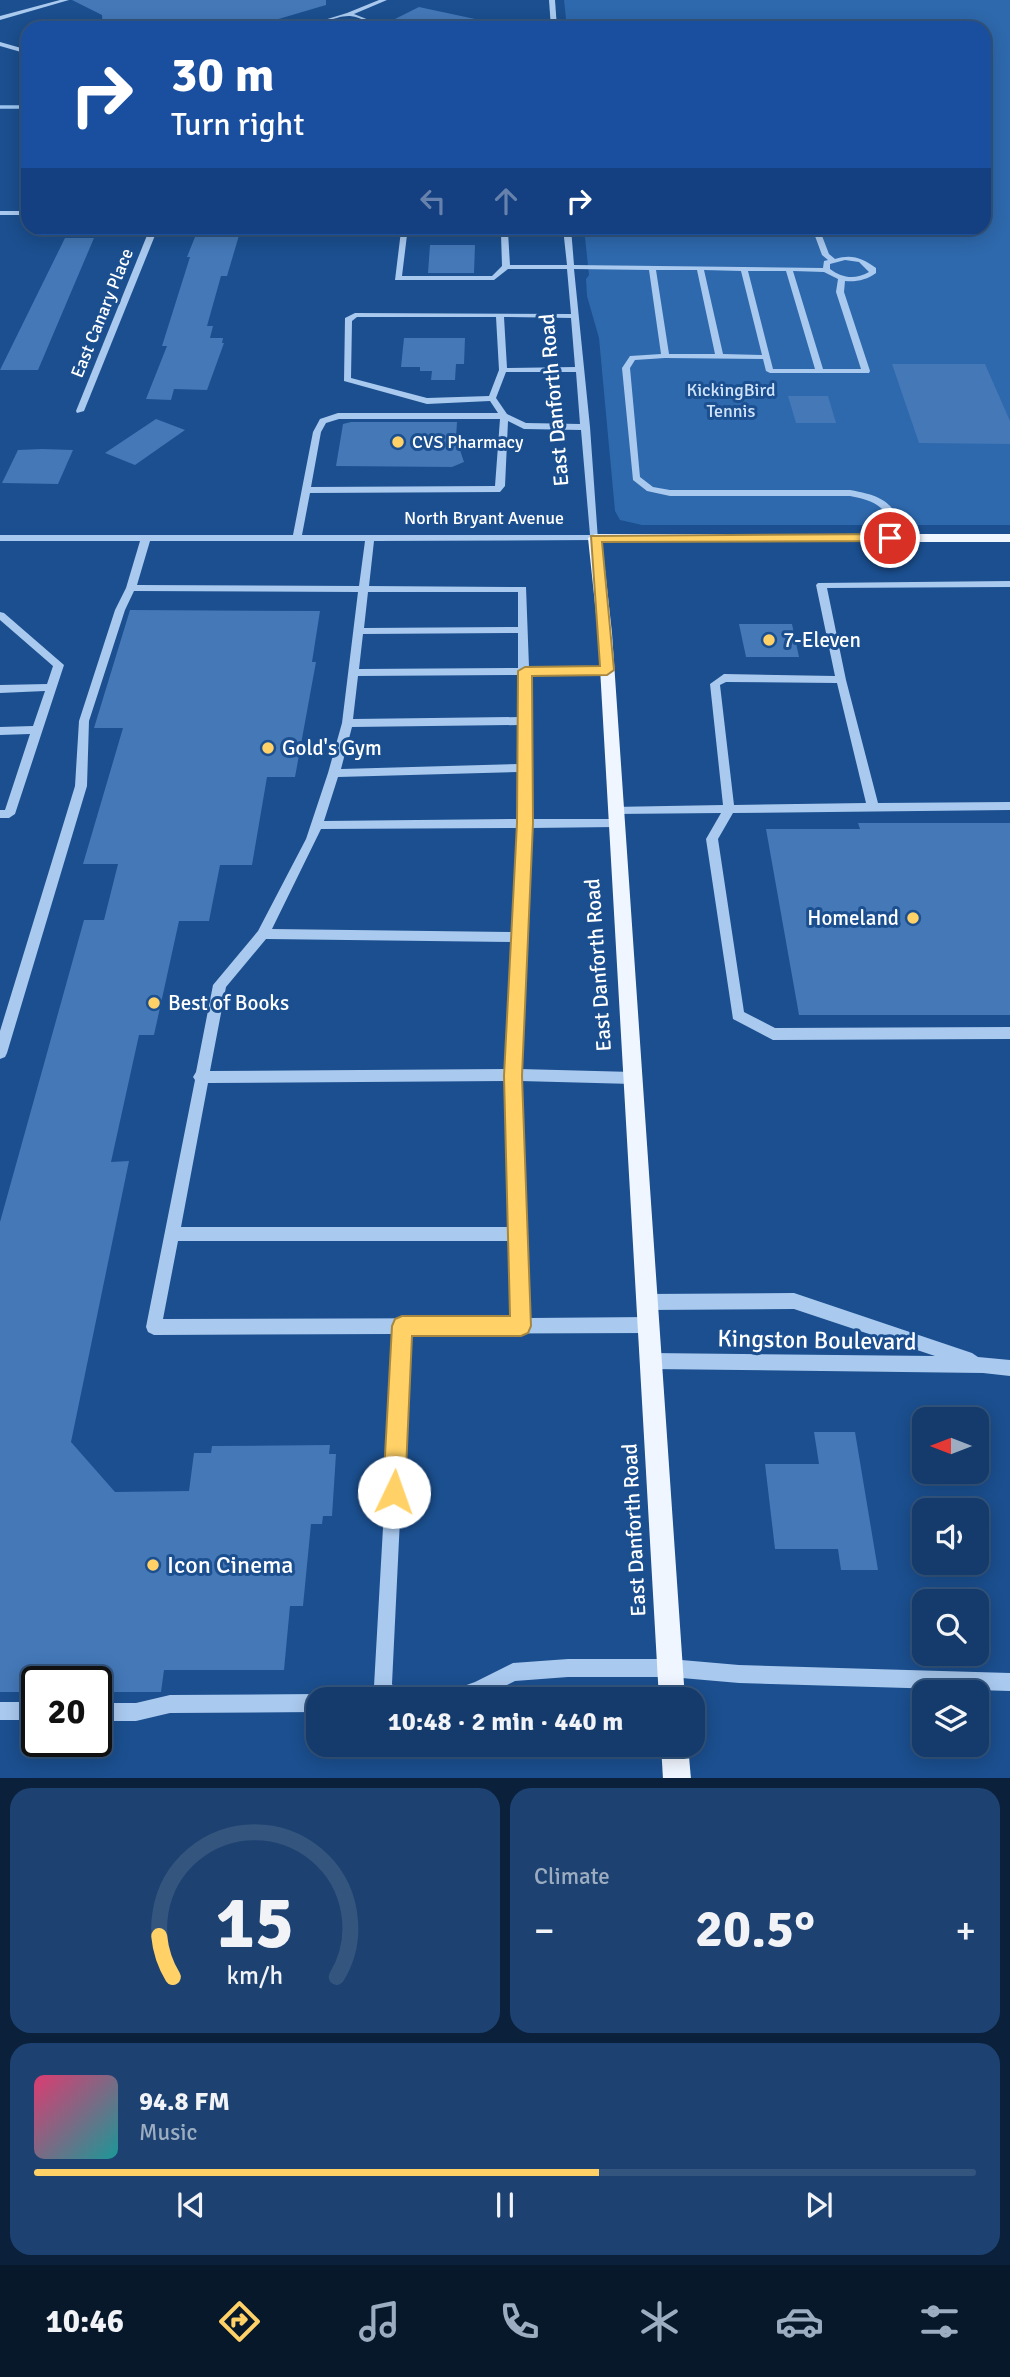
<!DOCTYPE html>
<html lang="en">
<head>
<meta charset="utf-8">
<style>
	:root { --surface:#143b6b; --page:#1d4271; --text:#f1f3f6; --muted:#9dadc1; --line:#33557e; --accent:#ffd166 }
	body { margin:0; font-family:Signika,sans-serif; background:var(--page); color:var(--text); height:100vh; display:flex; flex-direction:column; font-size:26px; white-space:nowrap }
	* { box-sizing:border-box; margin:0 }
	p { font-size:23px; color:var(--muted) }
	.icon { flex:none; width:38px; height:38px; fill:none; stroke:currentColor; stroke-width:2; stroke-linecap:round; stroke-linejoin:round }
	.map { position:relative; height:1778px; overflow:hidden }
	.details { display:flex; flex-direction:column; gap:10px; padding:10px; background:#0b203b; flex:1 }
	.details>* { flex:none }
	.guide { position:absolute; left:21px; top:21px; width:970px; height:214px; border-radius:21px; box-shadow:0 4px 18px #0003,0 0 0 2px var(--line); background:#1a4fa0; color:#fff; overflow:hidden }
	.needle { width:46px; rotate:270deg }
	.controls { position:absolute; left:912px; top:1407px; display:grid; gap:14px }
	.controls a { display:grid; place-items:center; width:77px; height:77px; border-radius:14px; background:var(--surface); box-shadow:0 4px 18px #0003,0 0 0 2px var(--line); font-size:35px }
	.speed { position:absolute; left:21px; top:1666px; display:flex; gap:14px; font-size:35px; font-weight:700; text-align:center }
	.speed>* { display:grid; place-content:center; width:91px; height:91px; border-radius:50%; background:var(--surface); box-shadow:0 4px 18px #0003,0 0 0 2px var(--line); line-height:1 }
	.speed .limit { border:4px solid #111; border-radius:10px; background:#fff; color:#111 }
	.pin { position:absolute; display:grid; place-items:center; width:60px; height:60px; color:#fff; margin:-30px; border:4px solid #fff; border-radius:50%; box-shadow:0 2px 7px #0007 }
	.me { position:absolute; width:77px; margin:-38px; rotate:3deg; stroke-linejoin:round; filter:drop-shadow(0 0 5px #0008) }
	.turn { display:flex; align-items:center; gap:24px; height:147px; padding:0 35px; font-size:32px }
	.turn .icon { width:91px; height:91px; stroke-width:2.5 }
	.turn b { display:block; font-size:49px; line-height:60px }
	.lanes { display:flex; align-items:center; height:66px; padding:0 35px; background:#0003; justify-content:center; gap:35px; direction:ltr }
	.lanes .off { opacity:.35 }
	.big { font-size:52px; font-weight:800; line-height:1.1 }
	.details .widget { flex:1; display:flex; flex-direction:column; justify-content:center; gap:10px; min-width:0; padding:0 24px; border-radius:21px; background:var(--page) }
	.details .dial { align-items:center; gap:0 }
	.dial svg { height:182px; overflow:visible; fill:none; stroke:var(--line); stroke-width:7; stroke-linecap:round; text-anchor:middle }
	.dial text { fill:var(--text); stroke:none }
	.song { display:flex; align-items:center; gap:21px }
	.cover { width:84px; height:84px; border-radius:10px; background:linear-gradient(135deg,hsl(340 70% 55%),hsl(180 70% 35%)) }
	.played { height:7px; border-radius:4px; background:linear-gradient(90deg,var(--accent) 60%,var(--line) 60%) }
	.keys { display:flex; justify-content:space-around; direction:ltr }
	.heat { display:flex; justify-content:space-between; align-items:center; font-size:38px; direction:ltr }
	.details .tiles { flex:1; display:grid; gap:10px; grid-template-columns:1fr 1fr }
	.widget:last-child { grid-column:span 2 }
	.trip { position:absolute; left:306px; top:1687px; width:399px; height:70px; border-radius:21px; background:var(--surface); box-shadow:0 4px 18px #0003,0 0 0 2px var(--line); font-weight:800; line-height:70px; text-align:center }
	.tab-bar { display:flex; height:112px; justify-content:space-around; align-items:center; background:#08182b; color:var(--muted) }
	.tab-bar .icon { width:49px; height:49px }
	.tab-bar .current { color:var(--accent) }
	.tab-bar b { font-size:32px; color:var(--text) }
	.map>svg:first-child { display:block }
	.green { fill:#2e69ad }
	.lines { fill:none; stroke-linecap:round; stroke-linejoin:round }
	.stream { stroke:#9cc4f0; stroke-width:3.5 }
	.building { fill:#4478b7 }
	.minor { fill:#a9c9ee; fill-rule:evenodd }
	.major { fill:#f0f6ff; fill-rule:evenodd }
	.route { fill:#ffd166; stroke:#a68842; stroke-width:2 }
	.poi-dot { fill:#ffd166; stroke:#1b4f8f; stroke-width:2.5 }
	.labels { text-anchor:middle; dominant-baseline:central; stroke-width:6; stroke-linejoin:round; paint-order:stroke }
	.far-street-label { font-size:18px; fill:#fff; stroke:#1b4f8f }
	.far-park-label { font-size:18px; fill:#cfe3fa; stroke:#1b4f8f }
	.far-poi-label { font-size:18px; fill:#fff; stroke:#1b4f8f; text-anchor:start }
	.street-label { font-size:21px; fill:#fff; stroke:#1b4f8f }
	.poi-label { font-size:21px; fill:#fff; stroke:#1b4f8f; text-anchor:start }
	.near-street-label { font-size:24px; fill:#fff; stroke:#1b4f8f }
	.near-poi-label { font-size:24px; fill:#fff; stroke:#1b4f8f; text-anchor:start }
</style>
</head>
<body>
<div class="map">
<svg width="1010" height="1779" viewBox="0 0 1010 1779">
	<rect width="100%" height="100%" fill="#1b4f8f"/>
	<polygon class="green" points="564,0 1010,0 1010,525 642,525 620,520 615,511 599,338 587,296 586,279 589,275 584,228 984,228 984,28 567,28"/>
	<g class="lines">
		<polyline class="stream" points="0,107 28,107"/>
	</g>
	<g class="building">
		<polygon points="72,0 326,0 326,5 248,28 103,28 102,15"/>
		<polygon points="419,7 475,19 474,28 391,28 385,24"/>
		<polygon points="197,232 240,232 227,276 221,276 207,326 213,326 210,338 223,338 222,343 224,343 207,390 174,389 171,400 146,399 167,346 162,346 190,257 187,257"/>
		<polygon points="65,238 94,238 38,370 0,370"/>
		<polygon points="430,245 475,245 474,273 428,273"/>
		<polygon points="404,338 465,338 464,364 456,364 455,380 431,380 432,371 420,371 420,367 401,367"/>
		<polygon points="892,364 985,364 1010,421 1010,444 919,443"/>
		<polygon points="788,396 828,396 836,423 796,423"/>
		<polygon points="156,419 185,430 135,465 105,453"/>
		<polygon points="351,422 457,422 456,438 464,462 452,467 336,466 343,424"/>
		<polygon points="42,449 73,450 58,484 2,483 18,450"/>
		<polygon points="130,610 320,611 312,662 316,662 295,777 267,777 252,865 220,865 209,921 179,921 154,1035 139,1035 111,1162 129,1161 71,1442 115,1492 189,1491 194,1453 211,1453 212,1446 330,1445 329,1454 336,1454 332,1516 323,1516 322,1524 311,1524 303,1606 290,1606 284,1670 164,1670 161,1692 96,1692 96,1682 37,1682 37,1692 0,1692 0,1222 84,920 104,920 118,864 83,864 123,728 94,728"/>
		<polygon points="739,624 792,624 799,657 746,657"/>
		<polygon points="858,823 1010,823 1010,1015 799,1015 766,829 860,829"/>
		<polygon points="814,1432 855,1432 878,1570 841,1570 838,1549 775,1549 765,1464 819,1464"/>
	</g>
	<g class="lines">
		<g class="minor">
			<polygon points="60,0 69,0 0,20 0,16"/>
			<path d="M379,0H387L354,14L389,28C374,28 363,17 350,16C336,15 315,28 298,28L347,13Z"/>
			<polygon points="549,0 555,0 557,28 551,28"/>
			<polygon points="0,42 28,50 28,54 0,46"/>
			<rect x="0" y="211" width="28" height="4"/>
			<polygon points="150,228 158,228 84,411 77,413 76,411"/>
			<path d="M563,228H571L574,265L823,268L824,261L828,260L822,255L812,228H819L829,254L835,259C852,254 862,258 876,268V273C867,280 856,282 845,281L844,292L870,371L869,373H770L766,371L763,359L665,358L635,360L630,368L640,477L653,487L670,490H850C889,497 892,504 910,538L908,540H902C886,512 884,502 850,496H670L647,491L633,480L622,368L630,356L661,354L649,270L574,269L590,427L598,540L374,541L369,586L526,587L529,667H607L612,670L607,673L529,674L531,819H617L623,823L617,827L531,828L520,1069L633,1072L638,1074L640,1078L638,1082L633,1084L520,1081L529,1318L649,1317L655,1320L657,1325L655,1330L649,1333L409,1334L392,1684L401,1699H381L374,1686L394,1334L154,1335L148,1332L146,1327L195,1080L193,1077L196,1072L213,985L258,931L306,839L328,773L342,723L358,592L134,591L125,610L89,721L87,786L7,1053L5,1057L0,1059V1031L75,786L79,721L115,610L126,588L140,541H0V535H293L313,432L320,419L338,413H498L490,401L427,404L344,381L345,318L355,313L571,314L567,269H508L494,280H395L401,231L504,230L508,232L510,265H567ZM501,234L502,266L492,276H402L407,235ZM845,260L859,262L869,272C855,280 842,278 830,269V264ZM656,270H697L715,354H669ZM704,270L741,271L762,355L723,354ZM748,271H786L815,369H773ZM793,271L824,272L838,279L836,292L861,369H823ZM357,317H496L499,370L489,396L427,398L351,378L352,321ZM504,317L571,318L575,367L507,368ZM506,372H576L580,424L526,423L507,414L496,398ZM339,419H500L495,486L311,487L321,432L326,423ZM508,421L524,429L581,430L590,535H302L310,493L500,492L505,486ZM150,541H365L359,586L137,585ZM368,592H518V627L364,628ZM518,633V668L359,669L363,634ZM518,675L519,717L353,719L358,676ZM519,725V764L341,769L352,727ZM519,772V819L324,821L338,777ZM519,828L514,932L272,929L321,829ZM266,939L513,942L506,1069L210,1071L226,987ZM506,1081L510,1227H181L208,1083ZM178,1241H511L513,1318L163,1319Z"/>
			<path d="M1010,581V587L827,588L846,680L878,803L1010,802V810L733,813L718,839L744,1012L775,1028L1010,1027V1039L773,1040L733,1019L706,839L721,813L615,814L609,810L611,807L723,805L710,684L724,674L835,676L816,585L818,583ZM726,682L837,683L866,803L734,805L720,685Z"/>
			<polygon points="0,612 4,613 64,665 15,814 9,818 0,818 0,810 5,810 30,734 0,735 0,727 33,726 45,691 0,693 0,685 47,684 53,666 0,620"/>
			<polygon points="794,1293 972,1353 978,1357 1010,1360 1010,1376 983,1373 651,1369 645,1367 643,1361 645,1355 651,1353 935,1356 794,1309 647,1310 642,1307 639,1302 642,1297 647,1294"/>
			<polygon points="568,1659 670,1659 739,1665 1010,1673 1010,1691 739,1683 670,1677 568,1677 515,1681 479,1699 445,1699 447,1692 475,1682 513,1663"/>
			<polygon points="318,1694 325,1696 326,1699 318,1699 318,1712 170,1713 136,1721 96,1721 96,1703 136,1703 170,1695"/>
			<rect x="0" y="1702" width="37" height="18"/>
		</g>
		<g class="major">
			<polygon points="595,534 1010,534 1010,542 602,542 612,633 685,1699 659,1699 598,633 588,538"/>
			<polygon points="661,1745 688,1745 691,1779 663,1779"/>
		</g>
	</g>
	<polygon class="route" points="890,534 895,536 895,541 602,542 614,670 607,675 532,676 533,823 522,1076 531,1326 528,1333 521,1336 412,1336 405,1492 401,1500 394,1503 386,1500 383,1492 392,1326 395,1319 402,1316 510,1316 504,1076 517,823 518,671 525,667 600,666 591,536"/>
	<g class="poi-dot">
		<circle cx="398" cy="442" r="7"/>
		<circle cx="769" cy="640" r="7"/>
		<circle cx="268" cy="748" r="7"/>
		<circle cx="913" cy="918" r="7"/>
		<circle cx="154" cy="1003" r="7"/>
		<circle cx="153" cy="1565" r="7"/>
	</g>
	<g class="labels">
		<g class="far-street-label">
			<text transform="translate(102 313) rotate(-68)">East Canary Place</text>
			<text x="484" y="518">North Bryant Avenue</text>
		</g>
		<g class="far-park-label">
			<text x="731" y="390">KickingBird<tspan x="731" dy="21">Tennis</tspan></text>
		</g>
		<g class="far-poi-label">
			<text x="412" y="442">CVS Pharmacy</text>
		</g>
		<g class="street-label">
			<text transform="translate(554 400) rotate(-95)">East Danforth Road</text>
			<text transform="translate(598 965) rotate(-94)">East Danforth Road</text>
			<text transform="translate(634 1530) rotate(-93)">East Danforth Road</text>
		</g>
		<g class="poi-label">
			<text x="783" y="640">7-Eleven</text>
			<text x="282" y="748">Gold's Gym</text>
			<text x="899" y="918" text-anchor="end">Homeland</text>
			<text x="168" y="1003">Best of Books</text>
		</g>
		<g class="near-street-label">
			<text transform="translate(817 1340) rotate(1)">Kingston Boulevard</text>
		</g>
		<g class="near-poi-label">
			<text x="167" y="1565">Icon Cinema</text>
		</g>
	</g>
</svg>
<div class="controls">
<a><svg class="needle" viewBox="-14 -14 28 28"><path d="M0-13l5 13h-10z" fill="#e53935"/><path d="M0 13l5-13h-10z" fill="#9dadc1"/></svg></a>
<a><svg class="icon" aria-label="sound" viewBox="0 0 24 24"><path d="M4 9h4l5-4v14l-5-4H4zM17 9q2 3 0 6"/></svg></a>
<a><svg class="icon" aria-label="search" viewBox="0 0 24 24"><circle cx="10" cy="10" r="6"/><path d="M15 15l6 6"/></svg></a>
<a><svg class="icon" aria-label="layers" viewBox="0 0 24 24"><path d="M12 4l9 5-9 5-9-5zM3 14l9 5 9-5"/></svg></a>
</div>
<div class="speed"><div class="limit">20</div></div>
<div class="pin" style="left:890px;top:538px;background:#d93025"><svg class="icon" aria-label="arrive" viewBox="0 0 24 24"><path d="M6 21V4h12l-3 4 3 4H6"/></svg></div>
<svg class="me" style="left:394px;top:1492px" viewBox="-20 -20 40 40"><circle r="19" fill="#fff"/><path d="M0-13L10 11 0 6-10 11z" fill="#ffd166"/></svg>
<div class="trip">10:48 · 2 min · 440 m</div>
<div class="guide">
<div class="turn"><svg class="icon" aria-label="right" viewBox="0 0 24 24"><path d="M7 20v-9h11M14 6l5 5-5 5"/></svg><div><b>30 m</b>Turn right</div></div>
<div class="lanes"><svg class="icon off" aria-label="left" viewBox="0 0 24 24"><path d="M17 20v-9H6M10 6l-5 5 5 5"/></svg><svg class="icon off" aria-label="ahead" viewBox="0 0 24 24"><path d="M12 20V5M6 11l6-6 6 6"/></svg><svg class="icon" aria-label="right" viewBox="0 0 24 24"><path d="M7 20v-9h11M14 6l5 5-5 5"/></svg></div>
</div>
</div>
<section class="details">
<div class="tiles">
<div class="widget dial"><svg viewBox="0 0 100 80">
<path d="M14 69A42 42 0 1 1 86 69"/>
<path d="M14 69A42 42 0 0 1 8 51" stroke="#ffd166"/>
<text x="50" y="56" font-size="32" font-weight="700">15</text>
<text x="50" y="72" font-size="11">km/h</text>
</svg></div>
<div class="widget"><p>Climate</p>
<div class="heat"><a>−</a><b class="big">20.5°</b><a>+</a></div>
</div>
<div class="widget">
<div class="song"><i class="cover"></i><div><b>94.8 FM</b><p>Music</p></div></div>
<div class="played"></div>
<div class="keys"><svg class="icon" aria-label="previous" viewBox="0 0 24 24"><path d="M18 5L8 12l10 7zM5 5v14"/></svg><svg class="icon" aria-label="pause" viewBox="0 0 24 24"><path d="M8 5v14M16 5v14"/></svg><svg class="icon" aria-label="next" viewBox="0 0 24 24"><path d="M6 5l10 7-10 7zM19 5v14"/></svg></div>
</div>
</div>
</section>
<nav class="tab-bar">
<b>10:46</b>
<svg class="icon current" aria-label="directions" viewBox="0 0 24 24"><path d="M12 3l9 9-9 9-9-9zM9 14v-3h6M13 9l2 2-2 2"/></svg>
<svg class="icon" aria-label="music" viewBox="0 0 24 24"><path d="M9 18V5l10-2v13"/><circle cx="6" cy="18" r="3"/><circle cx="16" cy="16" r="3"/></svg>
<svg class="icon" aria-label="phone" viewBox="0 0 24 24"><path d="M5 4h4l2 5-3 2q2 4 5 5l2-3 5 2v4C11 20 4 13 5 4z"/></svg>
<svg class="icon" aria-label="climate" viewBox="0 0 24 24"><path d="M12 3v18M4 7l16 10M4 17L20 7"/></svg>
<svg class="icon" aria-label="car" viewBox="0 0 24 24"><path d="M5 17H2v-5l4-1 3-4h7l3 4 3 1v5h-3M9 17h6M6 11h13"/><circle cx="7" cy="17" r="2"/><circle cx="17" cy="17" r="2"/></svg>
<svg class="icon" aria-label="filters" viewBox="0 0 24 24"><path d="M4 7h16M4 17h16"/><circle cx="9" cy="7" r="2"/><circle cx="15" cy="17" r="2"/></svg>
</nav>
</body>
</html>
